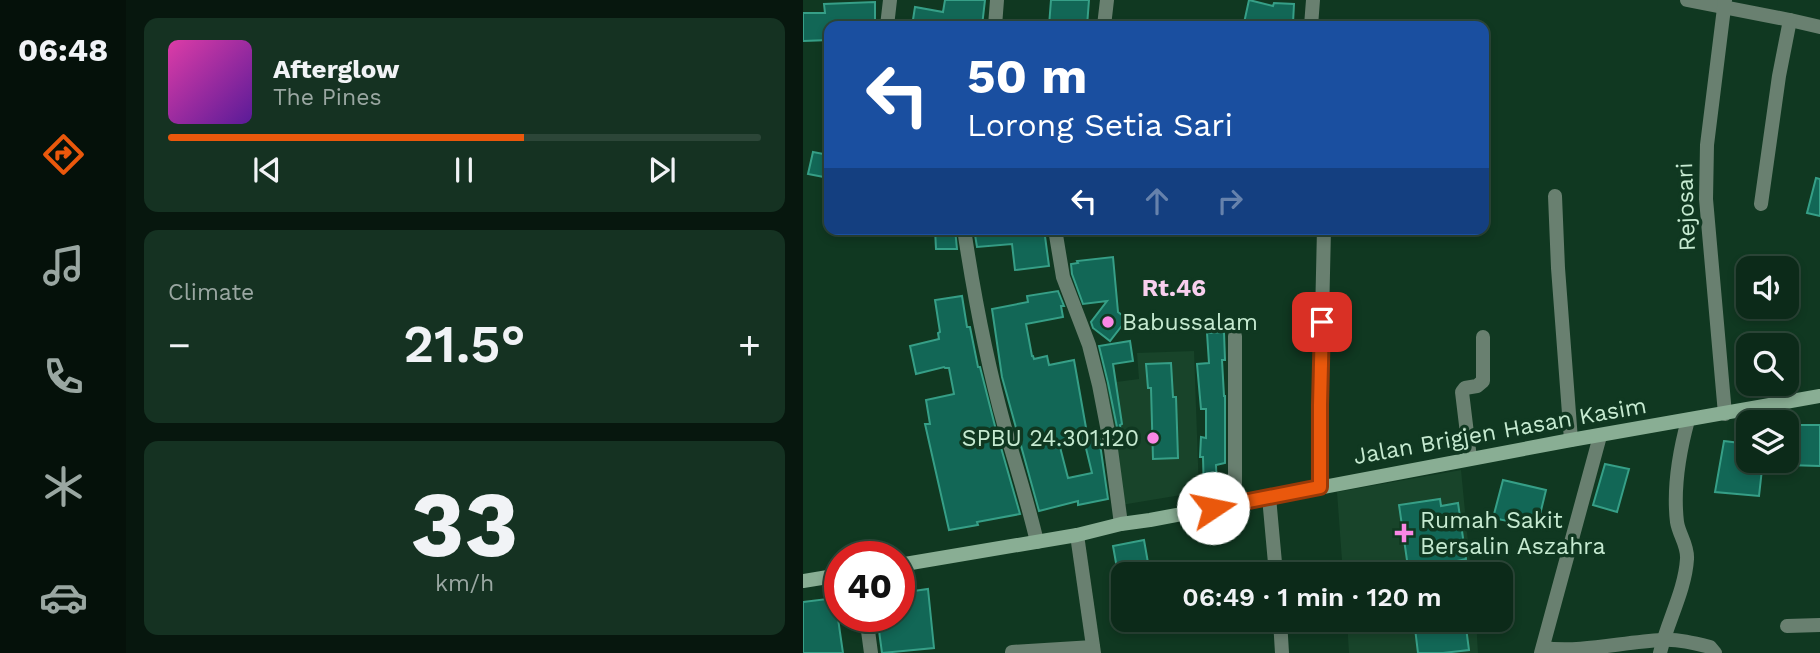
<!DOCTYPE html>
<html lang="en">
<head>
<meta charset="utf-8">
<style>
	:root { --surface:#0c2a19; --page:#153222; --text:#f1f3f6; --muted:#9aa7a2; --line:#2c4638; --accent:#ea580c }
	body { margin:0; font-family:"Work Sans",sans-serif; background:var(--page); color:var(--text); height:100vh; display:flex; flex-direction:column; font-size:26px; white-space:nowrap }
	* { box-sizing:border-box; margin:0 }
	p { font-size:23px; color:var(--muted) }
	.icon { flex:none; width:38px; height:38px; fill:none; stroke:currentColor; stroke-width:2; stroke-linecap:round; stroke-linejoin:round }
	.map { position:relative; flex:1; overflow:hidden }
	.details { display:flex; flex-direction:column; gap:18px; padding:18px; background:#07170e; width:677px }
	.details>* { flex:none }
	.hud { position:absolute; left:21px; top:21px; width:665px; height:214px; border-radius:14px; box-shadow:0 4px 10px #0003,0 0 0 2px var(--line); background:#1a4fa0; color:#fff; overflow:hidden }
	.controls { position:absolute; left:933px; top:256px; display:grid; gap:14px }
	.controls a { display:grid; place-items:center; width:63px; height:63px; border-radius:14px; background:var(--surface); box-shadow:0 4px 10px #0003,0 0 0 2px var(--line); font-size:35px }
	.speed { position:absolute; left:21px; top:541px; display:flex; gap:14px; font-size:35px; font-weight:700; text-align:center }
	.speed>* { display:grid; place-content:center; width:91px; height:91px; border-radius:50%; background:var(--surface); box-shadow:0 4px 10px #0003,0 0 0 2px var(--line); line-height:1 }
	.speed .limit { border:10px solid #d22; background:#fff; color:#111 }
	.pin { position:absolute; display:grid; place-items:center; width:60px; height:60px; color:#fff; margin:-30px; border-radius:14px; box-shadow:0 4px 10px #0006 }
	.me { position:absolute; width:77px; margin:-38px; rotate:79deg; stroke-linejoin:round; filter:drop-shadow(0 0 5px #0008) }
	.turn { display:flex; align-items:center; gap:24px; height:147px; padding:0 28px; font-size:32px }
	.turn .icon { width:91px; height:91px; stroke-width:2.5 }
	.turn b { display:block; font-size:49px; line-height:60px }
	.lanes { display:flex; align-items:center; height:66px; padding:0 28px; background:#0003; justify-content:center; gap:35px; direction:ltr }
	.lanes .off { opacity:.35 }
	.big { font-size:52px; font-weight:600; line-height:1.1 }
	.details .tile { flex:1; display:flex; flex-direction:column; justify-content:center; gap:10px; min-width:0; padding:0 24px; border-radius:14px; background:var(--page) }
	.details .dial { align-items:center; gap:0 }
	.dial b { font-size:91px; line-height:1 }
	.song { display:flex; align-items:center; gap:21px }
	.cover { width:84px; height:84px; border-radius:10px; background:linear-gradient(135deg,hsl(320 70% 55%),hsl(270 70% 35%)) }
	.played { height:7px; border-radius:4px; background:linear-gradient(90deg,var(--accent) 60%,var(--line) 60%) }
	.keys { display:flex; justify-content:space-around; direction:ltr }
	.heat { display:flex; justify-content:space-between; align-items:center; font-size:38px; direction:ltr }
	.trip { position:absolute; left:308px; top:562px; width:402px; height:70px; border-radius:14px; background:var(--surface); box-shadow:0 4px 10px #0003,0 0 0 2px var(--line); font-weight:600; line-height:70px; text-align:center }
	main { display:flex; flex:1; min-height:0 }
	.tab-bar { display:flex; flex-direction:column; width:126px; justify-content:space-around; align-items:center; background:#05110a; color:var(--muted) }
	.tab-bar .icon { width:49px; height:49px }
	.tab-bar .active { color:var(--accent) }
	.tab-bar b { font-size:32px; color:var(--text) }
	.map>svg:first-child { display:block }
	.built { fill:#18442a }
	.building { fill:#126756; stroke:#369f87; stroke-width:2; fill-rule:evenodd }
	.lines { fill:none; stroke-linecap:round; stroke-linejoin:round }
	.street { stroke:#698070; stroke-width:14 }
	.secondary { stroke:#89ae94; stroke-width:14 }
	.route-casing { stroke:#983908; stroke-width:18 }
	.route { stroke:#ea580c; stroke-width:12 }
	.poi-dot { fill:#fb87e5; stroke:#103821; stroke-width:2.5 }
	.labels { text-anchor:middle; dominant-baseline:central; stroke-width:7; stroke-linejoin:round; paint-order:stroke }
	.street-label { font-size:23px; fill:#c6ead1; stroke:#103821 }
	.poi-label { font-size:23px; fill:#c6ead1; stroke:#103821; text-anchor:start }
	.neighbourhood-label { font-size:24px; font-weight:bold; fill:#f8cfee; stroke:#103821 }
</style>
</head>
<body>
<main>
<nav class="tab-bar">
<b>06:48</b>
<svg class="icon active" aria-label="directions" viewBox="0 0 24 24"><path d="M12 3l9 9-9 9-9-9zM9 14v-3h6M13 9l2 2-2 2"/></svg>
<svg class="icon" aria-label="music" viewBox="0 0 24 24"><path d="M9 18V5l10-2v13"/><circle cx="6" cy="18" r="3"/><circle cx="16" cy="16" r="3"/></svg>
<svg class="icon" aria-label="phone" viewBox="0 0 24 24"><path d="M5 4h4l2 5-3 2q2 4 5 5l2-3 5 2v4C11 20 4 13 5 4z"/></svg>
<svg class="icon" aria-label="climate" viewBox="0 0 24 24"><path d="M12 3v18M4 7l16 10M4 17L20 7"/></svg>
<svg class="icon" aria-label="car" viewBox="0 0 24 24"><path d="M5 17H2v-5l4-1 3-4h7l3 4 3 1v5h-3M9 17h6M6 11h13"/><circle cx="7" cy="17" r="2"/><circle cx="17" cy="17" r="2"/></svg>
</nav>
<section class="details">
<div class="tile">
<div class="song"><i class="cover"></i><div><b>Afterglow</b><p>The Pines</p></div></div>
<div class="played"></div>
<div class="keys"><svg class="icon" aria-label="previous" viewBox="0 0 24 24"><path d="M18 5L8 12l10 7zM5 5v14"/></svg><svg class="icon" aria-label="pause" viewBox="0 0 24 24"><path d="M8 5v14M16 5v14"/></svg><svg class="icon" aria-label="next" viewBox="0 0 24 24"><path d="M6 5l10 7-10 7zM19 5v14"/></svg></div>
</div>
<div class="tile"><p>Climate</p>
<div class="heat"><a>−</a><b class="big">21.5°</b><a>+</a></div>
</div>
<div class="tile dial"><b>33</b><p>km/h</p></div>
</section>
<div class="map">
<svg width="1017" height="653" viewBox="0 0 1017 653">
	<rect width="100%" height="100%" fill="#103821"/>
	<g class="built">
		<polygon points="391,351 396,492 318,505 298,384 336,379 334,353"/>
		<polygon points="658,470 668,574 540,574 534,492"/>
		<polygon points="544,620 673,620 675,653 546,653"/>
	</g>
	<g class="building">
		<polygon points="142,0 182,0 179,26 109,26 112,7 140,12"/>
		<polygon points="248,0 286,0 284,26 246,26"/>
		<polygon points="446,0 470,6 471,3 491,4 490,23 463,21 462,26 441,23"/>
		<polygon points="72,2 72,26 26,26 26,40 0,41 0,13 22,13 21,4"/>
		<polygon points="10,152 26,155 26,178 5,174"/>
		<polygon points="1013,178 1017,179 1017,216 1004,213"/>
		<polygon points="132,229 152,229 154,249 133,249"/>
		<polygon points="171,229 241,229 246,266 212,270 209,244 174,247"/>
		<polygon points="310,257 315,312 324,319 307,341 290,328 288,322 304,301 280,304 269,274 268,264 275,263 274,261"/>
		<path d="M255,291L261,306H258L260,317L223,324L229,356H230L231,359L244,356L246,365L271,360L285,439L296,437L305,499L275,505V501L236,511L199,377L189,309L225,302L224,296ZM281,440L289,473L265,478L257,447Z"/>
		<polygon points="159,296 164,327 167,327 175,367 177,367 193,430 217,514 174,522 175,525 146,530 122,424 127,424 123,400 151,394 146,368 142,368 141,367 113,374 107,346 136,339 135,333 137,332 132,300"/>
		<polygon points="421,332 422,360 419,360 421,396 422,396 422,463 413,465 414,493 401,494 400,457 397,457 398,437 403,438 403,409 398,409 394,364 406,363 404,333"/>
		<polygon points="327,341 330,361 310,364 319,424 317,425 319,442 317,442 305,383 296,346"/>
		<polygon points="368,363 370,397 373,397 375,458 350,459 348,388 345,388 343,364"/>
		<polygon points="984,425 1017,425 1017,466 984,465"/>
		<polygon points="921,441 945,444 945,460 960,460 956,496 912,492"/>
		<polygon points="802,464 826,469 814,512 790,505"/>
		<polygon points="700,480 743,490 734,527 690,518"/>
		<polygon points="637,499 638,506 655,503 663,559 654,561 656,574 606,574 596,505"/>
		<polygon points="341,540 347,574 315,574 310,546"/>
		<polygon points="125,589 131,648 79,653 74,616 96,616 96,593"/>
		<polygon points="32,598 40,653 0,653 0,602"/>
		<polygon points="611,620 662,620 666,650 640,653 615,653"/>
	</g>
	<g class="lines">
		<g class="street">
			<polyline points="884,0 987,20 1017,27"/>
			<polyline points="922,0 904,145 903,199 922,414"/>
			<polyline points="84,26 87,0"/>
			<polyline points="192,26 194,0"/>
			<polyline points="301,26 304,0"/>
			<polyline points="508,26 510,0"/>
			<polyline points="752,196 755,268 768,440"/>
			<polyline points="958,204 976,76 987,20"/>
			<path d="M161,229C171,296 184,363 202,428C213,466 225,503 234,542"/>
			<polyline points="252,229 260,277 286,345 296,385 307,442 318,524"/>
			<polyline points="432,336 432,504"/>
			<polyline points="667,458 659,392 662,388 674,386 680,381 680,337"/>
			<polyline points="517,487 517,405 521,229"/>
			<polyline points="466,497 473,574"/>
			<polyline points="274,535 291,653"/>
			<polyline points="63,616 68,653"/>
			<polyline points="477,620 479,653"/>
			<polyline points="984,626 1017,625"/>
			<path d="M740,648C779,653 819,642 859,640C875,639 891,643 907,647L912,653"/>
			<polyline points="209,652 290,647"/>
			<polyline points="738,653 797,436"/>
			<path d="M857,653C864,622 882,591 884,559C885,545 876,535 874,522C870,488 876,453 885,420"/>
		</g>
		<g class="secondary">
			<polyline points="96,565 274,535 318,524 347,520 768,440 1017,396"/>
			<polyline points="0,581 37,575"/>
		</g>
	</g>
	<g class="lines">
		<g class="route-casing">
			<polyline id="route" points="410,508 517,487 517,405 519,322"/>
		</g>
		<use href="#route" class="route"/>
	</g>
	<g class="poi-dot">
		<circle cx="305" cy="322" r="7"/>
		<circle cx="350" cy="438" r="7"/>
		<path d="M597.5 522.5h7v7h7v7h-7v7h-7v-7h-7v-7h7z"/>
	</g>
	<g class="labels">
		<g class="street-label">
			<text transform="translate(883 207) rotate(-92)">Rejosari</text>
			<text transform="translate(697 431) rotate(-10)">Jalan Brigjen Hasan Kasim</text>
		</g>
		<g class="poi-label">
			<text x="319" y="322">Babussalam</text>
			<text x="336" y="438" text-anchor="end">SPBU 24.301.120</text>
			<text x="617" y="520">Rumah Sakit<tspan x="617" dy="26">Bersalin Aszahra</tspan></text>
		</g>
		<g class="neighbourhood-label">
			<text x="371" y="288">Rt.46</text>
		</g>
	</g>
</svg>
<div class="controls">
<a><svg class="icon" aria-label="sound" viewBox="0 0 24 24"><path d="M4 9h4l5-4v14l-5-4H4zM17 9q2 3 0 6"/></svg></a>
<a><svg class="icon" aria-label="search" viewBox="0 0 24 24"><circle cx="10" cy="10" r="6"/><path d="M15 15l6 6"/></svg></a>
<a><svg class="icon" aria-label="layers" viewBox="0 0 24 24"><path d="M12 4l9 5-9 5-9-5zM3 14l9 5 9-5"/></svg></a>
</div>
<div class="speed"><div class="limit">40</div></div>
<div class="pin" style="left:519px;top:322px;background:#d93025"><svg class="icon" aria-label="arrive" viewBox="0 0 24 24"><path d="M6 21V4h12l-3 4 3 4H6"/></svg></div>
<svg class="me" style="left:410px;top:508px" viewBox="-20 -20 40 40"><circle r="19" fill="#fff"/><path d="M0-13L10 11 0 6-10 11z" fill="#ea580c"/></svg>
<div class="trip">06:49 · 1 min · 120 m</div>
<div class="hud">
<div class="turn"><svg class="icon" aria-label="left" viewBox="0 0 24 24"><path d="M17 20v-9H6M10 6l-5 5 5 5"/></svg><div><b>50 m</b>Lorong Setia Sari</div></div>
<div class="lanes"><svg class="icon" aria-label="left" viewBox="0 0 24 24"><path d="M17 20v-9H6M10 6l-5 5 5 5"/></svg><svg class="icon off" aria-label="ahead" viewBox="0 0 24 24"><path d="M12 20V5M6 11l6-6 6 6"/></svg><svg class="icon off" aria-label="right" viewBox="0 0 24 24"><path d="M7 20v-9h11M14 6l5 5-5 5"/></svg></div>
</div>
</div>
</main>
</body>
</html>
